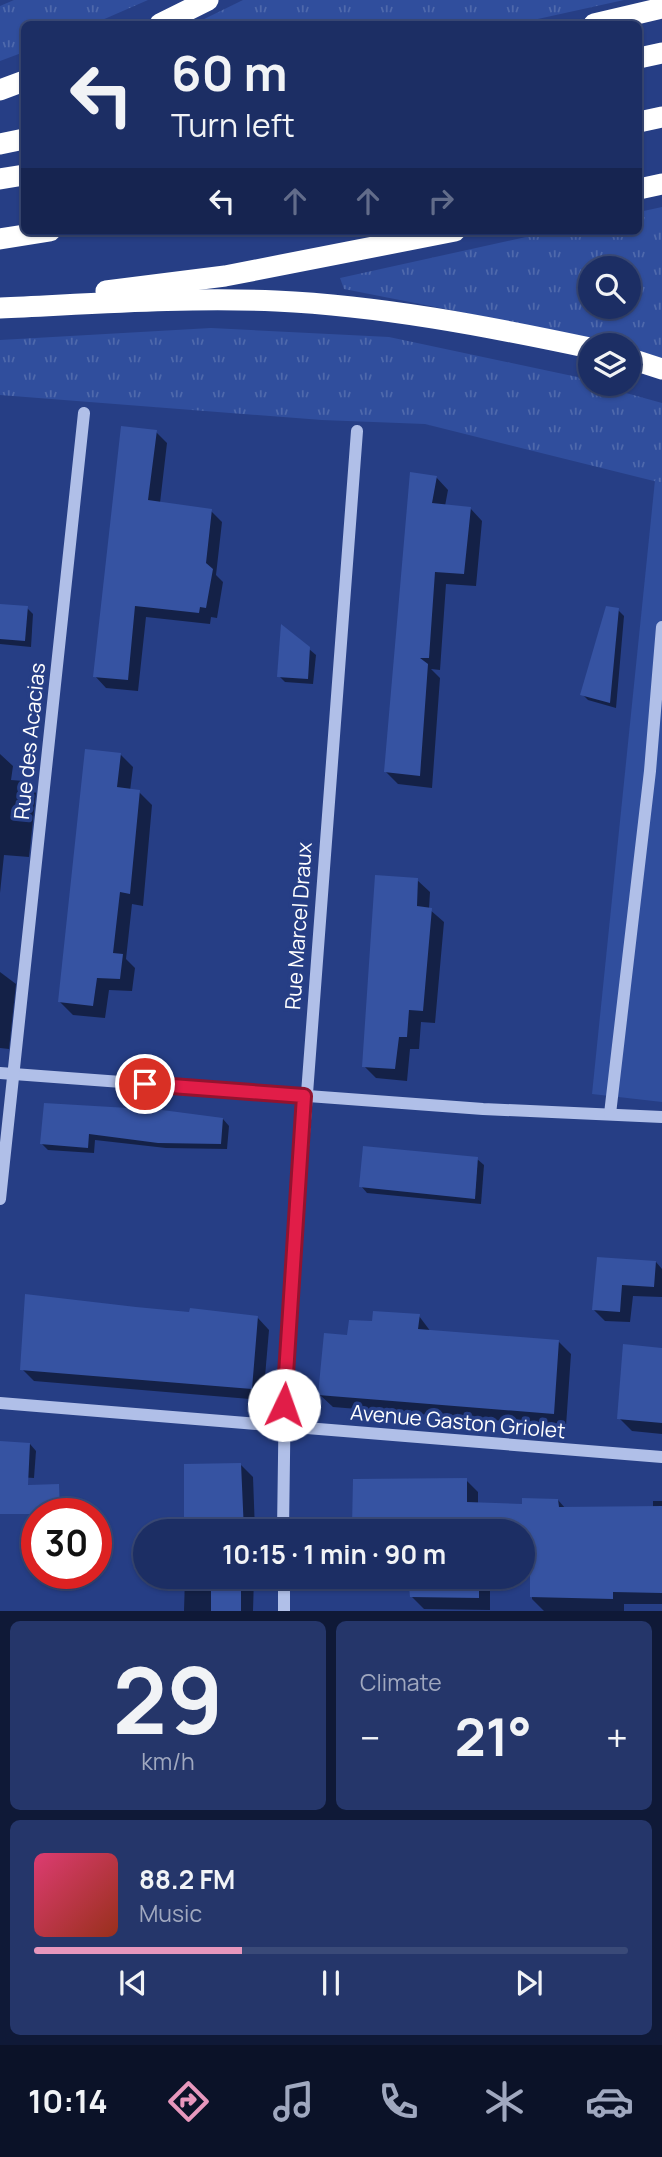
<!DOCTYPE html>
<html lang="en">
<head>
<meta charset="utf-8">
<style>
	:root { --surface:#1c2e64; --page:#25366a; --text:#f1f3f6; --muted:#a0a8bf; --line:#3a4a78; --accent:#e797bd }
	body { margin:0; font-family:Manrope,sans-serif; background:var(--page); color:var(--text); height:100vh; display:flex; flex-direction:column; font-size:26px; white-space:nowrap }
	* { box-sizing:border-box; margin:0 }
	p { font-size:23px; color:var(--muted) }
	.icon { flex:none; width:38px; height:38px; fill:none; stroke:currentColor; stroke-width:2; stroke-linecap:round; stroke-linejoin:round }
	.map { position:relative; height:1611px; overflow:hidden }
	.sheet { display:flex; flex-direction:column; gap:10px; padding:10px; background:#0f1937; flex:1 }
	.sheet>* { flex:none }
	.top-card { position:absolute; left:21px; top:21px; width:621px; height:214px; border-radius:10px; box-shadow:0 2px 5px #0004,0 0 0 2px var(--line); background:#1c2e64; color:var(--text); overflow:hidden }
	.tools { position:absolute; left:578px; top:256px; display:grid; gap:14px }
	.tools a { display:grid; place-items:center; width:63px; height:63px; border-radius:50%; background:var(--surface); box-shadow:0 2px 5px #0004,0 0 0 2px var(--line); font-size:35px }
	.speed { position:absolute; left:21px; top:1498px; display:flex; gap:14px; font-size:35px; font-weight:700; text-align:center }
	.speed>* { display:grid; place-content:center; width:91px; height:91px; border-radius:50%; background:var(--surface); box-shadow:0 2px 5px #0004,0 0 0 2px var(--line); line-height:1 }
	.speed .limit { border:10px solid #d22; background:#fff; color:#111 }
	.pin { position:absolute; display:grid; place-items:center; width:60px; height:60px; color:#fff; margin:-30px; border:4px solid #fff; border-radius:50%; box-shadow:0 2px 7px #0007 }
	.me { position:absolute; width:77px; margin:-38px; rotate:3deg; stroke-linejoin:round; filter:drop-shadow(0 0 5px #0008) }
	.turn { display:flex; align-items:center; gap:24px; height:147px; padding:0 35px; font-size:32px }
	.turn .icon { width:91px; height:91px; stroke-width:2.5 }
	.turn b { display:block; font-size:49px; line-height:60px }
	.lanes { display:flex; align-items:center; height:66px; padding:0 35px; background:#0003; justify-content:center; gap:35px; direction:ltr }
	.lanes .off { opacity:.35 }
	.big { font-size:52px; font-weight:700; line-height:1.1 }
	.sheet .widget { flex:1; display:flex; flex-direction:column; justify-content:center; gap:10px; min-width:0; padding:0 24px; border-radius:10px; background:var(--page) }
	.sheet .dial { align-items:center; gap:0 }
	.dial b { font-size:91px; line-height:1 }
	.song { display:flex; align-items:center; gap:21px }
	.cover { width:84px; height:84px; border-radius:10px; background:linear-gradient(135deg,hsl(340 70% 55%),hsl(10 70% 35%)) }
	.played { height:7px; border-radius:4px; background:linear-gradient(90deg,var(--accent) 35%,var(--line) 35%) }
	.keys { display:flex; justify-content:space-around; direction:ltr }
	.heat { display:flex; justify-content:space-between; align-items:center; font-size:38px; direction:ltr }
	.sheet .tiles { flex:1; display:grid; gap:10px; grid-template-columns:1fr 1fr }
	.widget:last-child { grid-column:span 2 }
	.trip { position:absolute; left:133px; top:1519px; width:402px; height:70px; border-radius:35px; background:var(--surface); box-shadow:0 2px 5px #0004,0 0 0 2px var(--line); font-weight:700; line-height:70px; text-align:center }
	.menu { display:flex; height:112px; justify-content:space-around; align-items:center; background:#0b1228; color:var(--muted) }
	.menu .icon { width:49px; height:49px }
	.menu .on { color:var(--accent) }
	.menu b { font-size:32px; color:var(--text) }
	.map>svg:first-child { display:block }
	.grass { fill:url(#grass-tufts); fill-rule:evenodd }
	.pitch { fill:#304e9d }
	.shadow { fill:#0007 }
	.building { fill:#3653a2 }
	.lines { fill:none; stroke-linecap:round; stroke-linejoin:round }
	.minor { stroke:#b0bfe8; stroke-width:12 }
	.highway { stroke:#fff; stroke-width:21 }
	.route-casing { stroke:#92132f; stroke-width:18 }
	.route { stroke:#e11d48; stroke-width:12 }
	.labels { text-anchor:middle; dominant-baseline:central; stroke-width:7; stroke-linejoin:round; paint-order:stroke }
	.street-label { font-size:21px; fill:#fff; stroke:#263e85 }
</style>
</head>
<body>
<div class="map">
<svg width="662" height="1611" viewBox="0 0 662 1611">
	<defs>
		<pattern id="grass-tufts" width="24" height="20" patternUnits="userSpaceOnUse" patternTransform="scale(1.75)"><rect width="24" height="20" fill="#304e9d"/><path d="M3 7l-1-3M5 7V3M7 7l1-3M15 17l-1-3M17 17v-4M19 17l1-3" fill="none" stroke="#4f69ac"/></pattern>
	</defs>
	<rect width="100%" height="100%" fill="#263e85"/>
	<g class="grass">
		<polygon points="14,0 148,0 93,24 24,24 24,52 0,61 0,6"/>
		<polygon points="243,0 624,0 515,24 194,24"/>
		<path d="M662,207V358L628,348V345L344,289L340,278L553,231H639V212ZM590,268H628V306H590Z"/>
		<polygon points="211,328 389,337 582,378 590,383 662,403 662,483 425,424 322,420 0,395 0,340"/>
	</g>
	<polygon class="pitch" points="655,480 662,483 662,1102 592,1094"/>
	<g class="shadow">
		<polygon points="156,432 167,443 160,503 211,511 222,522 216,575 223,582 217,618 211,617 210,624 146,617 138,691 106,688 95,676"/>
		<polygon points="436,477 448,490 445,506 470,508 482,521 476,586 446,584 440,670 431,669 440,678 432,788 398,784 385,771"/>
		<polygon points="0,606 27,608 33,614 31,647 0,644"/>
		<polygon points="618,610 624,616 616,708 588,700 582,694"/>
		<polygon points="309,649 316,655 313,684 285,682 279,676"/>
		<polygon points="0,754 13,766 11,780 24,781 36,793 29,857 4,855 0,893"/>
		<polygon points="120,754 133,767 130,791 139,792 152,805 143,906 132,904 126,959 135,968 132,991 109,990 105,1018 73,1015 60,1002"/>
		<polygon points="417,880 430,892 429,909 444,922 435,1023 421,1022 419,1049 410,1049 407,1081 376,1078 364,1066"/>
		<polygon points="0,972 16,984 9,1049 0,1048"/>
		<polygon points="46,1105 223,1119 229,1126 227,1149 166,1148 95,1140 94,1153 48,1150 42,1144"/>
		<polygon points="477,1159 484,1165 481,1204 367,1193 361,1186"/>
		<polygon points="598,1259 656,1262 662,1269 662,1297 633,1296 630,1322 605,1321 594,1310"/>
		<polygon points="136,1309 257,1317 269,1330 263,1400 34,1381 22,1369"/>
		<polygon points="419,1316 431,1332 558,1341 571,1354 566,1426 333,1407 320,1395 349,1337"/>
		<polygon points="662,1349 662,1434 632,1431 619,1418"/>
		<polygon points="0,1443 30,1444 36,1451 34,1478 0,1476"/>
		<polygon points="186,1465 241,1465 253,1477 255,1531 185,1531"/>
		<polygon points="466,1480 478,1492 478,1504 523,1506 558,1500 566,1509 653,1508 653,1501 662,1501 662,1604 624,1604 624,1611 544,1611 532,1599 532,1555 523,1554 523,1531 360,1531 354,1525"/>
		<polygon points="185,1577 254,1577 253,1611 184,1611"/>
		<polygon points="410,1577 490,1577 490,1610 424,1609 411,1596"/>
	</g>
	<g class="building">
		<polygon points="121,426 157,430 148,500 212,509 206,563 213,569 206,608 200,607 199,613 135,606 128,680 93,677"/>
		<polygon points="410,472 437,476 432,503 471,507 464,574 435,572 429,658 420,658 428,664 420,776 384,772"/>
		<polygon points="0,604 28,606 25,641 0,639"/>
		<polygon points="606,606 619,608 610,703 580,695"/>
		<polygon points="281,624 310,647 308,679 277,677"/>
		<polygon points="85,749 121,753 117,787 140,790 130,894 120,892 113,953 123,954 120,979 97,978 93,1006 58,1002"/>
		<polygon points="375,875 418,878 417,906 432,908 423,1011 409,1010 407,1037 399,1037 395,1069 362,1067"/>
		<polygon points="44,1103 162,1110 223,1118 221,1144 158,1143 89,1134 88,1148 40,1144"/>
		<polygon points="363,1146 478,1157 475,1199 359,1187"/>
		<polygon points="597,1257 656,1261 654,1287 622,1285 620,1312 592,1310"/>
		<polygon points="25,1294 136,1307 189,1312 190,1308 258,1316 252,1389 20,1370"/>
		<polygon points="373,1311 420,1314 418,1329 559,1340 554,1414 318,1395 324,1333 347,1335 349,1320 372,1321"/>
		<polygon points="623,1344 662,1348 662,1423 617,1419"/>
		<polygon points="0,1441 30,1443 28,1485 59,1484 60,1514 0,1514"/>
		<polygon points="241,1463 244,1531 199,1531 198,1520 184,1520 184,1464"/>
		<polygon points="467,1478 467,1502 522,1504 522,1498 558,1499 559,1507 662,1506 662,1593 613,1592 613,1599 530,1597 530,1544 523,1544 523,1531 402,1531 402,1526 352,1526 353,1479"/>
		<rect x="211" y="1577" width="30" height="34"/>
		<polygon points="408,1577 479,1577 479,1598 410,1597"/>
	</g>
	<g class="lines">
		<g class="minor">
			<polyline points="0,1073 483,1109 662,1117"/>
			<polyline points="610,1114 650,771 662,627"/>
			<polyline points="0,1199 84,413"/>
			<polyline points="0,1403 662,1457"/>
			<polyline points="283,1531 285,1385 357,431"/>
			<polyline points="284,1577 284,1611"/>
		</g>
		<g class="highway">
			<polyline points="160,24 208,0"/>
			<polyline points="594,24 662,8"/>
			<polyline points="639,58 662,53"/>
			<polyline points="0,90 24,81"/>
			<polyline points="639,122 662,117"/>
			<polyline points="0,144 24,139"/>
			<polyline points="0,179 24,175"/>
			<polyline points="639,189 662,184"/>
			<polyline points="0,239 50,231"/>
			<polyline points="106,291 225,276 455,231"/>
			<path d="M0,308C91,304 184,297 276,301C382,306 486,326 590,348"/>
			<polyline points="628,358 662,369"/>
		</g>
	</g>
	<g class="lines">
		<g class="route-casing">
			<polyline id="route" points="145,1084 304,1096 284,1405"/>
		</g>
		<use href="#route" class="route"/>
	</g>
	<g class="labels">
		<g class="street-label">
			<text transform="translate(29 741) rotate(-84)">Rue des Acacias</text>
			<text transform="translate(298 926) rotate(-86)">Rue Marcel Draux</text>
			<text transform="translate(458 1421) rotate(5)">Avenue Gaston Griolet</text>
		</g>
	</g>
</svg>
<div class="tools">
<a><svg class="icon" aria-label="search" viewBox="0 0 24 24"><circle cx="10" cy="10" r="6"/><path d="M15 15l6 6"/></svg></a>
<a><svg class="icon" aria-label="layers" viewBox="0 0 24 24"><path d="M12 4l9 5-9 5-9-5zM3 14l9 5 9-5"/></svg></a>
</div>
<div class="speed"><div class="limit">30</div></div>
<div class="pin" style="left:145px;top:1084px;background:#d93025"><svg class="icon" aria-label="arrive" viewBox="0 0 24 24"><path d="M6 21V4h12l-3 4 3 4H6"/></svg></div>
<svg class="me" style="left:284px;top:1405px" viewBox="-20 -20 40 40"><circle r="19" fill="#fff"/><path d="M0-13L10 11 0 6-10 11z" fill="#e11d48"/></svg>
<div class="trip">10:15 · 1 min · 90 m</div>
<div class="top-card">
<div class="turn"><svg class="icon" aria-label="left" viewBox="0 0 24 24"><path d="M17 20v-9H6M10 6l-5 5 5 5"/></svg><div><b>60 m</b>Turn left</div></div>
<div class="lanes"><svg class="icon" aria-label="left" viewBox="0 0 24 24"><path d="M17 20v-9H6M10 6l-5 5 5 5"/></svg><svg class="icon off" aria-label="ahead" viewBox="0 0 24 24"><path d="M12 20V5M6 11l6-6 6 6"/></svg><svg class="icon off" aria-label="ahead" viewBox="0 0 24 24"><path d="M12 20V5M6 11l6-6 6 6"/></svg><svg class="icon off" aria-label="right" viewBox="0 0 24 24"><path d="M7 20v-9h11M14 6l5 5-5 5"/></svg></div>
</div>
</div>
<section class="sheet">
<div class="tiles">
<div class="widget dial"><b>29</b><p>km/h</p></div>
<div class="widget"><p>Climate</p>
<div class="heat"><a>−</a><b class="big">21°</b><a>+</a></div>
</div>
<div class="widget">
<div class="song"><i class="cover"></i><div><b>88.2 FM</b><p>Music</p></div></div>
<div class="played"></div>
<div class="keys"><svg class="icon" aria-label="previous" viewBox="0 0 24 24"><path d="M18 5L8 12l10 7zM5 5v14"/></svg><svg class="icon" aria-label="pause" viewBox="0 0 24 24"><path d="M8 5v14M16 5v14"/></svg><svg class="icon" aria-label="next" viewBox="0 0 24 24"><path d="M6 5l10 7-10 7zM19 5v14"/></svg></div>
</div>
</div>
</section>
<nav class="menu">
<b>10:14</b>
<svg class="icon on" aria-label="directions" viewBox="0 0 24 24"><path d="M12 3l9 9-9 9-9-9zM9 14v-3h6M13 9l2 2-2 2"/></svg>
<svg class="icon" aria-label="music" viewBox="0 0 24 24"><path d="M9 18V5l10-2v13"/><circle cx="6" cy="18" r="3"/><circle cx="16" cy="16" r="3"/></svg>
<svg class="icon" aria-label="phone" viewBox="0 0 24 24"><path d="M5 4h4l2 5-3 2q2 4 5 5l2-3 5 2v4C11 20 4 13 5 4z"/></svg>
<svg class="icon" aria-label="climate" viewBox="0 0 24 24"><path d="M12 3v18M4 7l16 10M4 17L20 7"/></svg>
<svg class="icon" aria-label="car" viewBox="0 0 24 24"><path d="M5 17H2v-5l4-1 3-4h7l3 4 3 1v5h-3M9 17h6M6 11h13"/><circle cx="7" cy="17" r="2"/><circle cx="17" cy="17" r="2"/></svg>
</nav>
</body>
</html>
